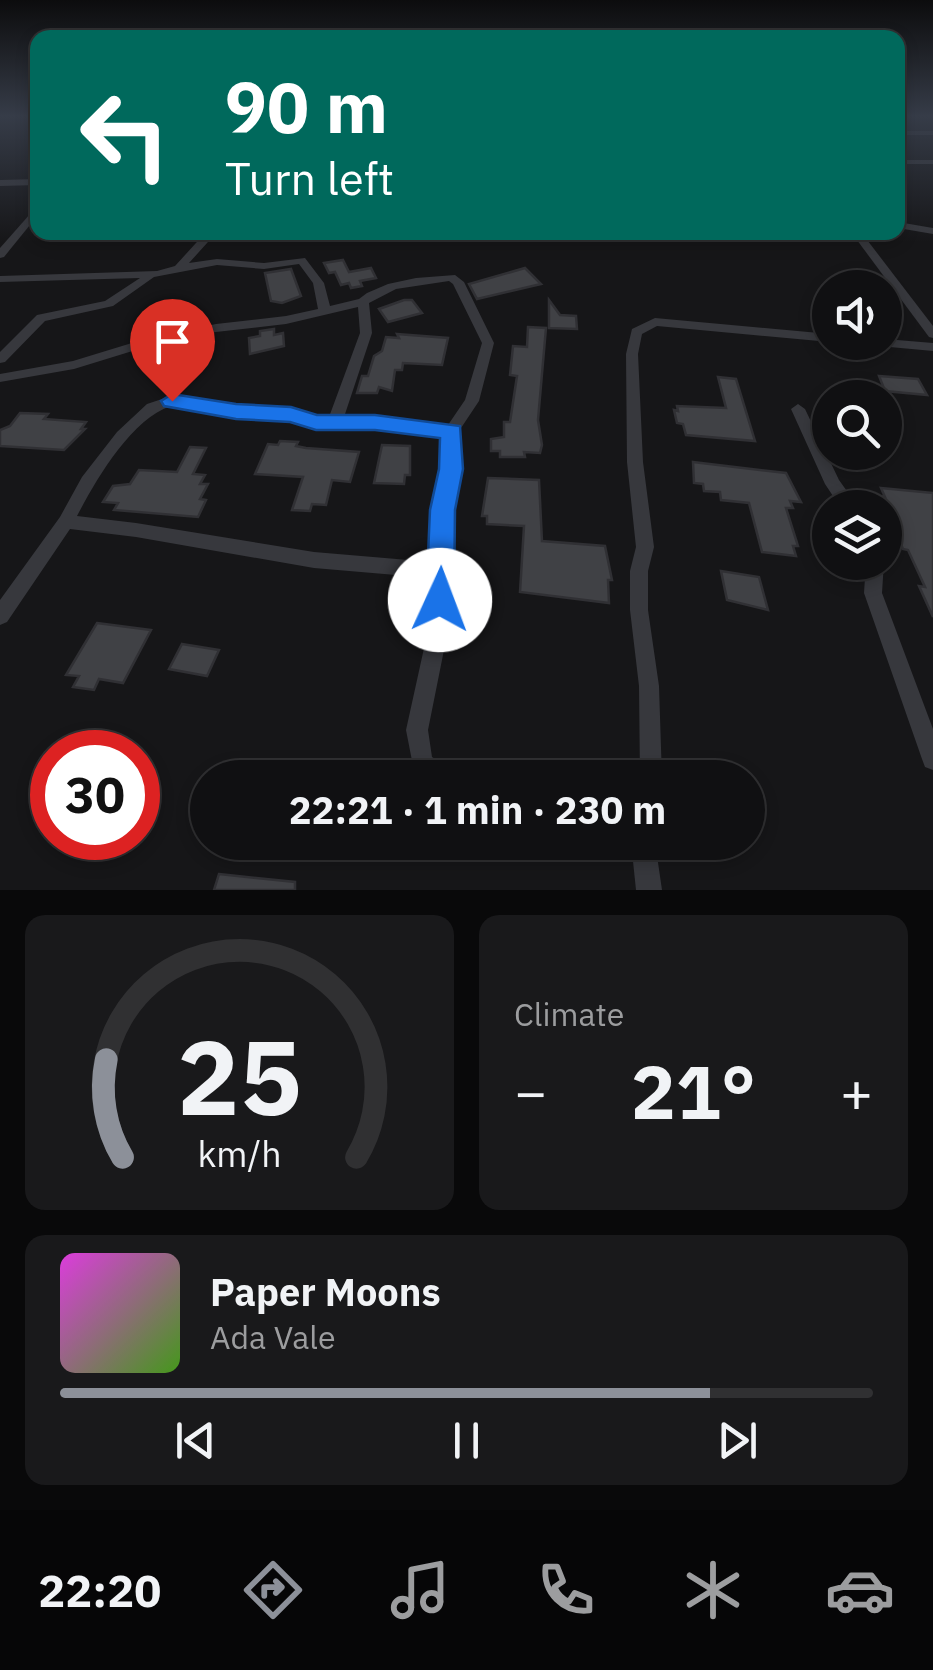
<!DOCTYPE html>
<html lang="en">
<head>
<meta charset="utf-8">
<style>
	:root { --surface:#101012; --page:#19191b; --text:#f1f3f6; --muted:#9c9d9f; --line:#303032; --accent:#8c9099 }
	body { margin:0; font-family:"IBM Plex Sans",sans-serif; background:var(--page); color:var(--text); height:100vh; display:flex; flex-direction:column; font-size:38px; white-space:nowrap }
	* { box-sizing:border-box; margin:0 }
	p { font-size:32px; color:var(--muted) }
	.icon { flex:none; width:55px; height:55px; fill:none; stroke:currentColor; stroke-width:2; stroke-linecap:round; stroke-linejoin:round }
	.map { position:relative; height:890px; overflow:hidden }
	.side { display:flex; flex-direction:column; gap:25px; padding:25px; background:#09090a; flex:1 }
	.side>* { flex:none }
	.hud { position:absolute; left:30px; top:30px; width:875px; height:210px; border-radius:20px; box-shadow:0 5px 15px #0003,0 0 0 2px var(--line); background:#00695c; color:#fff; overflow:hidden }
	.tools { position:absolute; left:812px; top:270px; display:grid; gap:20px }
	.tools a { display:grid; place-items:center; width:90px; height:90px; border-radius:50%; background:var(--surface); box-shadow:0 5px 15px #0003,0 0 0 2px var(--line); font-size:50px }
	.speed { position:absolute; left:30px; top:730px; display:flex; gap:20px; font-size:50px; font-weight:700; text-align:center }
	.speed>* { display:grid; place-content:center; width:130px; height:130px; border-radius:50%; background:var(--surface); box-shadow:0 5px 15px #0003,0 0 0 2px var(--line); line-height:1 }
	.speed .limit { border:15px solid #d22; background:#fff; color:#111 }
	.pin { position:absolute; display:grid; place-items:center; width:85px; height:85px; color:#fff; margin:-102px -42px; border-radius:50% 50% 50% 0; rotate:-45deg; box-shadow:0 0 10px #0007 }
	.pin .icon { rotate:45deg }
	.me { position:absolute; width:110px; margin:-55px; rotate:2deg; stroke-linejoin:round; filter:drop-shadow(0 0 8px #0008) }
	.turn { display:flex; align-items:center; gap:35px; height:210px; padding:0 30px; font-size:45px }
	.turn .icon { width:130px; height:130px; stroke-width:2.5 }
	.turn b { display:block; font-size:70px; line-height:85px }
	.big { font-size:75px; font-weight:700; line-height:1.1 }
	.side .tile { flex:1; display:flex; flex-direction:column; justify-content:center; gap:15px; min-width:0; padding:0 35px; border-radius:20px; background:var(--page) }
	.side .dial { align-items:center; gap:0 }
	.dial svg { height:260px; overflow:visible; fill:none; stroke:var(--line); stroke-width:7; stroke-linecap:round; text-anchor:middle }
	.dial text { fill:var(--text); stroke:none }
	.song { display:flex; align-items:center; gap:30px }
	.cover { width:120px; height:120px; border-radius:15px; background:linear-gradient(135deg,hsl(300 70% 55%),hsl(100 70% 35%)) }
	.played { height:10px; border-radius:5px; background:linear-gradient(90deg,var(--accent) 80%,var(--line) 80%) }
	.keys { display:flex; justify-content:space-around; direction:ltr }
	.heat { display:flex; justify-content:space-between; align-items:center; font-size:55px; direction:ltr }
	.side .tiles { flex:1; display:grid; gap:25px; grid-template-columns:1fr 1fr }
	.tile:last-child { grid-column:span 2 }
	.trip { position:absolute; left:190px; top:760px; width:575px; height:100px; border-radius:50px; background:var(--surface); box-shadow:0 5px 15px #0003,0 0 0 2px var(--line); font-weight:700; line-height:100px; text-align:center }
	.tabs { display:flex; height:160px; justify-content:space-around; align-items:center; background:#060607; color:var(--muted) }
	.tabs .icon { width:70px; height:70px }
	.tabs .on { color:var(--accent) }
	.tabs b { font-size:45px; color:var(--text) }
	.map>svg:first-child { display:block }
	.building { fill:#404145; stroke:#303034; stroke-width:2.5 }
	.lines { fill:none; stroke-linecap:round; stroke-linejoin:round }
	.street { fill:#37383d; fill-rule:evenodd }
	.route { fill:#1a73e8; stroke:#114b97; stroke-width:2.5 }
</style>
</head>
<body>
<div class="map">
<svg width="933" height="890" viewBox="0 0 933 890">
	<rect width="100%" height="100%" fill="#161618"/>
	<g class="building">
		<polygon points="343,260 349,272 371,268 376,278 360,281 362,286 351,288 349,283 341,285 335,272 329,273 324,263"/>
		<polygon points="525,268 541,284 477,299 469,284"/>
		<polygon points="291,269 301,296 282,303 271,301 265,273"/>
		<polygon points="404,300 412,300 422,313 388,322 379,309"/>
		<polygon points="549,300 560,315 576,316 577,329 549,328"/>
		<polygon points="528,327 546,328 538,420 542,445 540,453 524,452 525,457 500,457 500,451 491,451 491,439 504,437 504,422 510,422 517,376 510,375 513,346 527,347"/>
		<polygon points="274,329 274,335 283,333 284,346 250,354 249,338 260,336 260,331"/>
		<polygon points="397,334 448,338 442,365 403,363 402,370 395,370 392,391 379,387 377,393 357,393 362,376 368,376 374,356 382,351 386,337 399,338"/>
		<polygon points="879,376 918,379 927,395 885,391"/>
		<polygon points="718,377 736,379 755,441 686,435 683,424 677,423 674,410 678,411 677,406 726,408"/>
		<polygon points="20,413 48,414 44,419 86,422 81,429 85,429 64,450 0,446 0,430 10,426"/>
		<polygon points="280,441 298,442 296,446 306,448 359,452 350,482 332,480 326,505 312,504 310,511 292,510 303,477 255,474 268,444 278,445"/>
		<polygon points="382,445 410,446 410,475 405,475 404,484 374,483"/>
		<polygon points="190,447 206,448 193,474 205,475 200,484 208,484 200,499 206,500 198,517 114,510 118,503 103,502 113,486 130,484 139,470 177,472"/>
		<polygon points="693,462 786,473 801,502 790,501 793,508 786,508 798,546 793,546 796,556 762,552 749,503 721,500 720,492 704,491 703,484 694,483"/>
		<polygon points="488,478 539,480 542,541 605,546 612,580 608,580 609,603 520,592 524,526 487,524 487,516 482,516"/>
		<polygon points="881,488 933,493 933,617 919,586 925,587 908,550 903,549 880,496 885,497"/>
		<polygon points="721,571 759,577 768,610 727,600"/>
		<polygon points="97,623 151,630 123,683 99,679 94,690 73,687 79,676 66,675"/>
		<polygon points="182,644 219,650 207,676 169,669"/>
		<polygon points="219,874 295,882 295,890 214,890"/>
	</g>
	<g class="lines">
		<g class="street">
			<rect x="898" y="131" width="35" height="4"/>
			<rect x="898" y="160" width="35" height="4"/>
			<polygon points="38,179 38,185 0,186 0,180"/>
			<polygon points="38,205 38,215 4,257 0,258 0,248"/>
			<polygon points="898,222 933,228 933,234 898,228"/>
			<polygon points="114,232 127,232 118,239 110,239 109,237"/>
			<path d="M206,232H217L189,263L217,259L264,263L305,258L324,283L330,306L359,299L367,293L388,284L416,278L455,275L464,282L494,343L479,401L459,431V469L451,510L448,630L428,730L432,757L452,770L455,778H423L414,771L406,730L428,630L431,578L314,568L136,537L70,529L7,622L0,625V600L60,517L82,477L117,432L147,404L171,396L237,407L291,409L316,417H329L360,333L358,307L286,324L216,332L152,345L74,369L0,382V374L73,361L145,339L216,324L286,316L318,309L313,283L299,264L264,269L217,265L154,277L113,306L45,321L5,362L0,363V352L37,315L105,301L140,278L0,282V276L157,271L175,266ZM449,281L453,284L482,343L465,400L448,425L375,417H344L372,333L369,303L396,289ZM171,406L237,417L290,419L316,427L334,429L375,427L445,435L443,469L435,510L432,562L314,552L136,523L77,516C96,480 131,419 171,406Z"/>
			<polygon points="851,232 861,232 933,326 933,338 929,337"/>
			<polygon points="655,318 830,334 830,342 657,326 642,334 638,354 643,462 654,547 648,571 648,610 659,686 662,778 640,778 639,686 630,610 630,571 636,547 627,462 626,354 632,329"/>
			<polygon points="885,339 933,343 933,351 879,346 873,342 885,342"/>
			<polygon points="798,404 805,409 839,480 859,508 841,508 825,484 791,409"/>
			<polygon points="866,562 884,562 882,593 933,729 933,770 925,767 922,759 864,593"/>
			<polygon points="631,842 655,842 662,890 636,890"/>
		</g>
	</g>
	<linearGradient id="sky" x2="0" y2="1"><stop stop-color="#0c0c0d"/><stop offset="0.48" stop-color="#363c48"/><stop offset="1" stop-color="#363c48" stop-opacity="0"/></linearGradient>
	<rect width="933" height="242" fill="url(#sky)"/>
	<polygon class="route" points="172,394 236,404 291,407 317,415 375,415 460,426 463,469 455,510 454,600 450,610 440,613 430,610 426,600 430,510 439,469 440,438 375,430 316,430 290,422 236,419 164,406 161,401"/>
</svg>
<div class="tools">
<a><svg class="icon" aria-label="sound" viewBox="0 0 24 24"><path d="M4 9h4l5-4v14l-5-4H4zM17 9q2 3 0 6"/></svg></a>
<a><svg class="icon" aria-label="search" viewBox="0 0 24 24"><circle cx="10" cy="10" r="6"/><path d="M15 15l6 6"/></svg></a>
<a><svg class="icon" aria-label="layers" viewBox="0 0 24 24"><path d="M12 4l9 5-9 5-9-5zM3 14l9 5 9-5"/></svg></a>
</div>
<div class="speed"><div class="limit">30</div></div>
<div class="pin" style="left:172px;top:401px;background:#d93025"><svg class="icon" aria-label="arrive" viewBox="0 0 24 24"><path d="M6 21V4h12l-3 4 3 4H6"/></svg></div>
<svg class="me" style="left:440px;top:600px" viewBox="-20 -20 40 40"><circle r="19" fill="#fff"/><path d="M0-13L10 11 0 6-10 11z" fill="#1a73e8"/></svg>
<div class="trip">22:21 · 1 min · 230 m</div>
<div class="hud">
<div class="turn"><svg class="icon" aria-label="left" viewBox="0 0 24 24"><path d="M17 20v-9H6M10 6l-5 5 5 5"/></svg><div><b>90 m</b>Turn left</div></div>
</div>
</div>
<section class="side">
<div class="tiles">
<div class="tile dial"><svg viewBox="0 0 100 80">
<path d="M14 69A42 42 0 1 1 86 69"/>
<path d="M14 69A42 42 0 0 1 9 39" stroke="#8c9099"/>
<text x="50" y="56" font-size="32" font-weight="700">25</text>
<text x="50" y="72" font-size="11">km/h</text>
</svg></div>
<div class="tile"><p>Climate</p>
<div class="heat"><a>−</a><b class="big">21°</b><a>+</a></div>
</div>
<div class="tile">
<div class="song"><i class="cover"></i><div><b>Paper Moons</b><p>Ada Vale</p></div></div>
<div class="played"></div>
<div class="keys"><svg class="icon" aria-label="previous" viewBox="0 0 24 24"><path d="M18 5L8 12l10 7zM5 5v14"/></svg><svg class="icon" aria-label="pause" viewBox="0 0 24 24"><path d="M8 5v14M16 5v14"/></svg><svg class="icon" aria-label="next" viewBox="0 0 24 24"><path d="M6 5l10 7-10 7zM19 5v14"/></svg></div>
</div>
</div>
</section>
<nav class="tabs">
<b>22:20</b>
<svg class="icon on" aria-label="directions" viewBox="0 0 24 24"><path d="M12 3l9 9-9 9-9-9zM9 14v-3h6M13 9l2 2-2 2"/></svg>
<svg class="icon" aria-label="music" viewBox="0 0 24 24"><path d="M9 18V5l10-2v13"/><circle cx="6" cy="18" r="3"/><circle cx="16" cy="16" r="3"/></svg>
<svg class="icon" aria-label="phone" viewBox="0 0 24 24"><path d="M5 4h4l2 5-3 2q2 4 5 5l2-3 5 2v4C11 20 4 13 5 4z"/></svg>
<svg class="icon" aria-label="climate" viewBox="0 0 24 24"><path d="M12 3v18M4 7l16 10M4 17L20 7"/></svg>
<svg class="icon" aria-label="car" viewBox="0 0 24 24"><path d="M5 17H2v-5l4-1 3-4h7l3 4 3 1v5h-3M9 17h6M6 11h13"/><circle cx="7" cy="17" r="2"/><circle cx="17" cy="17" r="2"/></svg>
</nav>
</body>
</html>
